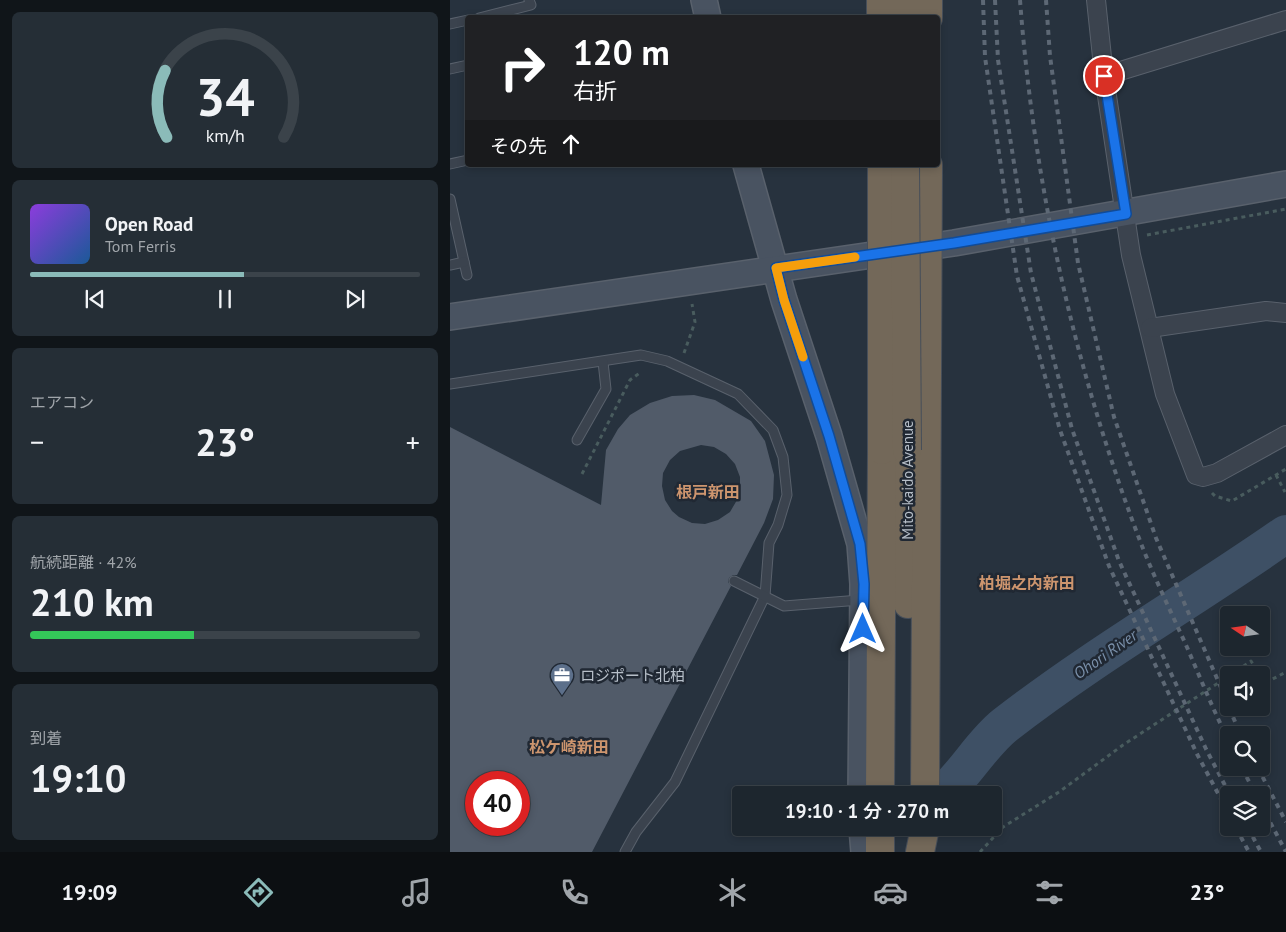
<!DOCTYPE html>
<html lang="ja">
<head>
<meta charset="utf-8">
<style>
	:root { --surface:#1d262e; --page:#252e36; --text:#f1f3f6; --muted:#a0a5aa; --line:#3b434a; --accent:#8bbbb9 }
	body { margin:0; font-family:"PT Sans","Noto Sans JP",sans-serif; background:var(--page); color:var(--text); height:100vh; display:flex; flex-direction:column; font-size:19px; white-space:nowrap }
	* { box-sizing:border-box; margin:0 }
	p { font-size:16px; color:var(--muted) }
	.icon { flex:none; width:28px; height:28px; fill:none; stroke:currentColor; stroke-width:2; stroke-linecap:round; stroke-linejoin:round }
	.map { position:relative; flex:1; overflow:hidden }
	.sheet { display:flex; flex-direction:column; gap:12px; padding:12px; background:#101519; width:450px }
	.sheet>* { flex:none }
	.banner { position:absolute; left:15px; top:15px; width:475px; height:152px; border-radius:5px; box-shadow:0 2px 8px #0003,0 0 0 1px var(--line); background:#202124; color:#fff; overflow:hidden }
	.needle { width:32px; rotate:283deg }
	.tools { position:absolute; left:770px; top:606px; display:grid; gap:10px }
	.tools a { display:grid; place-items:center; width:50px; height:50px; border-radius:5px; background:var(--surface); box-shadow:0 2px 8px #0003,0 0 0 1px var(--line); font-size:25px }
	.speed { position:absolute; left:15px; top:771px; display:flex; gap:10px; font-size:25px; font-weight:700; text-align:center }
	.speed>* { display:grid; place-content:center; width:65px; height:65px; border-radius:50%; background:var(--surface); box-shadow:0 2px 8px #0003,0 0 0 1px var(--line); line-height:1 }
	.speed .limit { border:8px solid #d22; background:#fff; color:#111 }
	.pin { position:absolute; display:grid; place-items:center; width:42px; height:42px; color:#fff; margin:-21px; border:2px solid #fff; border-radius:50%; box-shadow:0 1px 5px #0007 }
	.me { position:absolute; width:55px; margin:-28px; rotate:0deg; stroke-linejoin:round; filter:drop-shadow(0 0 4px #0008) }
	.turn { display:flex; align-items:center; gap:18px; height:105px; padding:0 25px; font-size:22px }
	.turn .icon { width:65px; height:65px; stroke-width:2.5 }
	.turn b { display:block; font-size:35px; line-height:42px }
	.then { display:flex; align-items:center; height:48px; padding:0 25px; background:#0003; gap:10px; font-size:19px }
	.big { font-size:38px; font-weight:600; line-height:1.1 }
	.sheet .widget { flex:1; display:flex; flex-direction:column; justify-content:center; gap:8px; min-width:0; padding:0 18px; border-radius:8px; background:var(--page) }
	.sheet .dial { align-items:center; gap:0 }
	.dial svg { height:130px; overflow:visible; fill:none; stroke:var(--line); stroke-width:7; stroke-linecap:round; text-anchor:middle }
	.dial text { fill:var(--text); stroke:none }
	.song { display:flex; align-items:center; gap:15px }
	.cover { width:60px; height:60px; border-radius:8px; background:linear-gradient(135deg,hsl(270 70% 55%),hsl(210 70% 35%)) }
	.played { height:5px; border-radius:2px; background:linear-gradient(90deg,var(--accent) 55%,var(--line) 55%) }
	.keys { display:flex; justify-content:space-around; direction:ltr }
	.heat { display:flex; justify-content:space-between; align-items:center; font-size:28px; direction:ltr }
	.charge { height:8px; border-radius:4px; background:linear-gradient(90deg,#34c759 42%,var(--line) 0) }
	.trip { position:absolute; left:282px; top:786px; width:270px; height:50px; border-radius:5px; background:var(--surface); box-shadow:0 2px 8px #0003,0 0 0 1px var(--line); font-weight:600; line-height:50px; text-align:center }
	.dock { display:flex; height:80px; justify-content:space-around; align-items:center; background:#0c0f12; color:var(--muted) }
	.dock .icon { width:35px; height:35px }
	.dock .selected { color:var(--accent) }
	.dock b { font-size:22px; color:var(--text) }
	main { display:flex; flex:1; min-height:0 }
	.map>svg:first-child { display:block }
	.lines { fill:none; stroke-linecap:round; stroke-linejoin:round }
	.river { stroke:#3e5065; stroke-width:38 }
	.building { fill:#515b69; fill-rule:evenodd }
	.lane-casing { stroke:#59616c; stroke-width:11 }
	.street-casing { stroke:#59616c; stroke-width:20 }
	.secondary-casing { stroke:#59616c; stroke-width:28 }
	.highway-casing { stroke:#464e59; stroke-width:30 }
	.path { stroke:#495c5e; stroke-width:3; stroke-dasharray:4 4; stroke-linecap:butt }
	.lane { stroke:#3b434e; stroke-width:9 }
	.street { stroke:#3b434e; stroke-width:18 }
	.secondary { stroke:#495361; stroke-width:25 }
	.highway { stroke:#736859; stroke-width:28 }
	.rail { stroke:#5d6875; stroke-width:4; stroke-dasharray:5 5; stroke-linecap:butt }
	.highway-bridge-casing { stroke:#464e59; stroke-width:30; stroke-linecap:butt }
	.highway-bridge { stroke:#736859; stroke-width:28 }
	.route-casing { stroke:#114b97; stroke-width:12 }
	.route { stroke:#1a73e8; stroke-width:9 }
	.slow { stroke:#f59e0b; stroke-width:9 }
	.labels { text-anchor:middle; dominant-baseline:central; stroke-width:5; stroke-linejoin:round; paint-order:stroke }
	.street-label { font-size:15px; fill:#b7bfc9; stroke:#202833 }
	.poi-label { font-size:15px; fill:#b7bfc9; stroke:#202833; text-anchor:start }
	.neighbourhood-label { font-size:16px; font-weight:bold; fill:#cd956e; stroke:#202833 }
	.water-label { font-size:16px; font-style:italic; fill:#7a90aa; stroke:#202833 }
</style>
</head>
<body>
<main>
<section class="sheet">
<div class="widget dial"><svg viewBox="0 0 100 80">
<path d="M14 69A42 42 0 1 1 86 69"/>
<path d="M14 69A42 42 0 0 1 13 28" stroke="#8bbbb9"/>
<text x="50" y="56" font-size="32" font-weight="700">34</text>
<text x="50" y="72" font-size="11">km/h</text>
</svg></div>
<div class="widget">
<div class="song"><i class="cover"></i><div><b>Open Road</b><p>Tom Ferris</p></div></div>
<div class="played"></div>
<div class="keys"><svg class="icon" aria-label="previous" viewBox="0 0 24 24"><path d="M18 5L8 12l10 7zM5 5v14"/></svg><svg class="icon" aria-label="pause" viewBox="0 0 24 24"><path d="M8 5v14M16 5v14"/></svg><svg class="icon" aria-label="next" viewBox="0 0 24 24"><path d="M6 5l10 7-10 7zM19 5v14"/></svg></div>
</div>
<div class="widget"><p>エアコン</p>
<div class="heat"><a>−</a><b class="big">23°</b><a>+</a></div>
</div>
<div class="widget"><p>航続距離 · 42%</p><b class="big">210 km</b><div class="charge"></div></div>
<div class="widget"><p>到着</p><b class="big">19:10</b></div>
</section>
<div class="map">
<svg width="836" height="852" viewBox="0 0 836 852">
	<rect width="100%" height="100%" fill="#27323e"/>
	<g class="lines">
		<path class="river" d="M491,795C515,775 531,744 555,725C645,655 743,599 836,534"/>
	</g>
	<path class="building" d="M244,395L265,400L301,421L315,441L324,475L323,499L314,523L287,575H283L279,578L278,582L281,586L142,852H0V427L151,505L156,450L168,429L180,415L200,403L222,396ZM251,445L264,447L276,454L285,464L290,477V491L287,500L280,512L268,520L255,524L242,523L229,517L222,511L215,500L212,486L213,473L220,460L230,451ZM26,782H69V825H26Z"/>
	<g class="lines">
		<g class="lane-casing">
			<g id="lane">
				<polyline points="29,18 81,5 79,0"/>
				<polyline points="0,24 18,20"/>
				<polyline points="0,69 18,65"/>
				<polyline points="0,164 18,160"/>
				<polyline points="0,199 17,275"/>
				<polyline points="0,265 14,262"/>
				<polyline points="0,384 191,355 217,361 288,394 323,430 333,457 337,495 328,525 319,543 315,596 225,782 186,832 175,852"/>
				<polyline points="127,440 156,389 153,362"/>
				<polyline points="284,581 334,606 410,600"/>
			</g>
		</g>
		<g class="street-casing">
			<g id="street">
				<polyline points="646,0 654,76 681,255 715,394 746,475 753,477 767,473 836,435"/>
				<polyline points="654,76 836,20"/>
				<polyline points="700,328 816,311 836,313"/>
			</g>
		</g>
		<g class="secondary-casing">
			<g id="secondary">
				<polyline points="254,0 258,18"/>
				<polyline points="296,165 334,300 379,436 410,544 413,584 411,795"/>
				<polyline points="0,317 504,243 836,184"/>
				<polyline points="412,828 414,852"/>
			</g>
		</g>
		<g class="highway-casing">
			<g id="highway">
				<polyline points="431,0 431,18"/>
				<polyline points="478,0 478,18"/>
				<polyline points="455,18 455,0"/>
				<polyline points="457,450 458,604"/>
				<polyline points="430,795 432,450"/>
				<polyline points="475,795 478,165"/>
				<polyline points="430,852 430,828"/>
				<polyline points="470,852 475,828"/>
			</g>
		</g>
		<g class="path">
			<polyline points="697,235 836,209"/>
			<polyline points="234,353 245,322 242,304"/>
			<polyline points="132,474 180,380 191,372"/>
			<polyline points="826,475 835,492"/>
			<polyline points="762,493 765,496 782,501 836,469"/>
			<polyline points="780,675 801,661 810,675"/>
			<polyline points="811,677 815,683 836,672"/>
			<polyline points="530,852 553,827 609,792 673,745 779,676"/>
		</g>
		<use href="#lane" class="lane"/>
		<use href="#street" class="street"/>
		<use href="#secondary" class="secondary"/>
		<use href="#highway" class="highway"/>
		<g class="rail">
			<polyline points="533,0 535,57 567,276 610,430 659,566 747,754 779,814"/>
			<polyline points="545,0 548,60 581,273 622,429 669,561 756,749 780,795"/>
			<path d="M570,0C584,185 625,372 692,546C705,579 721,612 736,645C750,677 763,710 779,741"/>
			<polyline points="596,0 600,56 628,263 664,417 706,538 779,706"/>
			<polyline points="779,708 791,735"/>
			<polyline points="792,768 806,795"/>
			<polyline points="808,768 836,822"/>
			<polyline points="811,805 836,852"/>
			<polyline points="786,828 799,852"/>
			<polyline points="798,828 811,852"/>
		</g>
		<g class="highway-bridge-casing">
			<g id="highway-bridge">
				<polyline points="432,165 432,450"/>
				<polyline points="455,165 457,450"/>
			</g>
		</g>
		<use href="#highway-bridge" class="highway-bridge"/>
	</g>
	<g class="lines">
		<g class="route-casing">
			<polyline id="route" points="413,629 414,584 410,544 379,436 334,300 326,268 504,243 676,214 654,76"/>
		</g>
		<use href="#route" class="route"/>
		<polyline class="slow" points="353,357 334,300 326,268 405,257"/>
	</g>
	<defs>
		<g id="office-pin" transform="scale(1.25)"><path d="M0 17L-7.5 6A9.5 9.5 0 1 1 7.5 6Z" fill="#5c6f8a" stroke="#202833"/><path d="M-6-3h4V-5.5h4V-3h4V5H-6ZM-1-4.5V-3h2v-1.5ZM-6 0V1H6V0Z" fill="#fff"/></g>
	</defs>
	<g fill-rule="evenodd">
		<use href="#office-pin" x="112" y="675"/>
	</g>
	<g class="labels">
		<g class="street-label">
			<text transform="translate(457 480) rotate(-90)">Mito-kaido Avenue</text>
		</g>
		<g class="poi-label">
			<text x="130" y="675">ロジポート北柏</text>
		</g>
		<g class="neighbourhood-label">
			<text x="258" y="492">根戸新田</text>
			<text x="577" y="583">柏堀之内新田</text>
			<text x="119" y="747">松ケ崎新田</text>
		</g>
		<g class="water-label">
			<text transform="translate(655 654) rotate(-35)">Ohori River</text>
		</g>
	</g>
</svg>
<div class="tools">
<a><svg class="needle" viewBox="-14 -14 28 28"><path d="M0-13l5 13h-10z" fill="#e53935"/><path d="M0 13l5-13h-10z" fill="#a0a5aa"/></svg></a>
<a><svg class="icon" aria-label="sound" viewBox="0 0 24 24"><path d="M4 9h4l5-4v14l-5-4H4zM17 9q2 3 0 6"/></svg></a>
<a><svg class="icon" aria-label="search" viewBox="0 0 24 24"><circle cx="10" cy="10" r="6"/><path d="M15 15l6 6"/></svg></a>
<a><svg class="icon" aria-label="layers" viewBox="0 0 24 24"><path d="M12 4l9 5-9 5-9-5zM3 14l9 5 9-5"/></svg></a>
</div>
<div class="speed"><div class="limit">40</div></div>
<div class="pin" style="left:654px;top:76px;background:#d93025"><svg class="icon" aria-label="arrive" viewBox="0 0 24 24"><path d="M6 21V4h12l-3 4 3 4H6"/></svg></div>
<svg class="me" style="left:413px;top:629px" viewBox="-20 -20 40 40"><path d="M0-17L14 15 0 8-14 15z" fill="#1a73e8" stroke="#fff" stroke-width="4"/></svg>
<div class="trip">19:10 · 1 分 · 270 m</div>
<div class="banner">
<div class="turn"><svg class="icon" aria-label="right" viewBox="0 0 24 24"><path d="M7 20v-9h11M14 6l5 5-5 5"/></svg><div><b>120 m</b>右折</div></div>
<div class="then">その先<svg class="icon" aria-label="ahead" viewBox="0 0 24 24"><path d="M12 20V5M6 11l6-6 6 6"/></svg></div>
</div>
</div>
</main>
<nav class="dock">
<b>19:09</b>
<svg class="icon selected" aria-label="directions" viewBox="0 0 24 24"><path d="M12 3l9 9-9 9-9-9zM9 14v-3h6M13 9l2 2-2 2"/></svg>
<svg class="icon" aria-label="music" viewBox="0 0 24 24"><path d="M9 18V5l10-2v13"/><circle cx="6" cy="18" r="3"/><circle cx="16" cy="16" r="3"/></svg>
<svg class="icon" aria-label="phone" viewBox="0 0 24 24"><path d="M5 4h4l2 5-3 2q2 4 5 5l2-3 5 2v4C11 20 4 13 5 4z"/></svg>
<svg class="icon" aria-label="climate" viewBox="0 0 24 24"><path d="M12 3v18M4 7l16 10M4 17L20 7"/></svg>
<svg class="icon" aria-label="car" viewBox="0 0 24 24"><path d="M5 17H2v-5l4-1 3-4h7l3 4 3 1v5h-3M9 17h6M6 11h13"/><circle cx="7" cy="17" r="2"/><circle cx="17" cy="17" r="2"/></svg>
<svg class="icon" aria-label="filters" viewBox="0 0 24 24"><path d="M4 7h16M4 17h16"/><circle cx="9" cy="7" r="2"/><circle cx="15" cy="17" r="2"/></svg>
<b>23°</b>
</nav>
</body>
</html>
